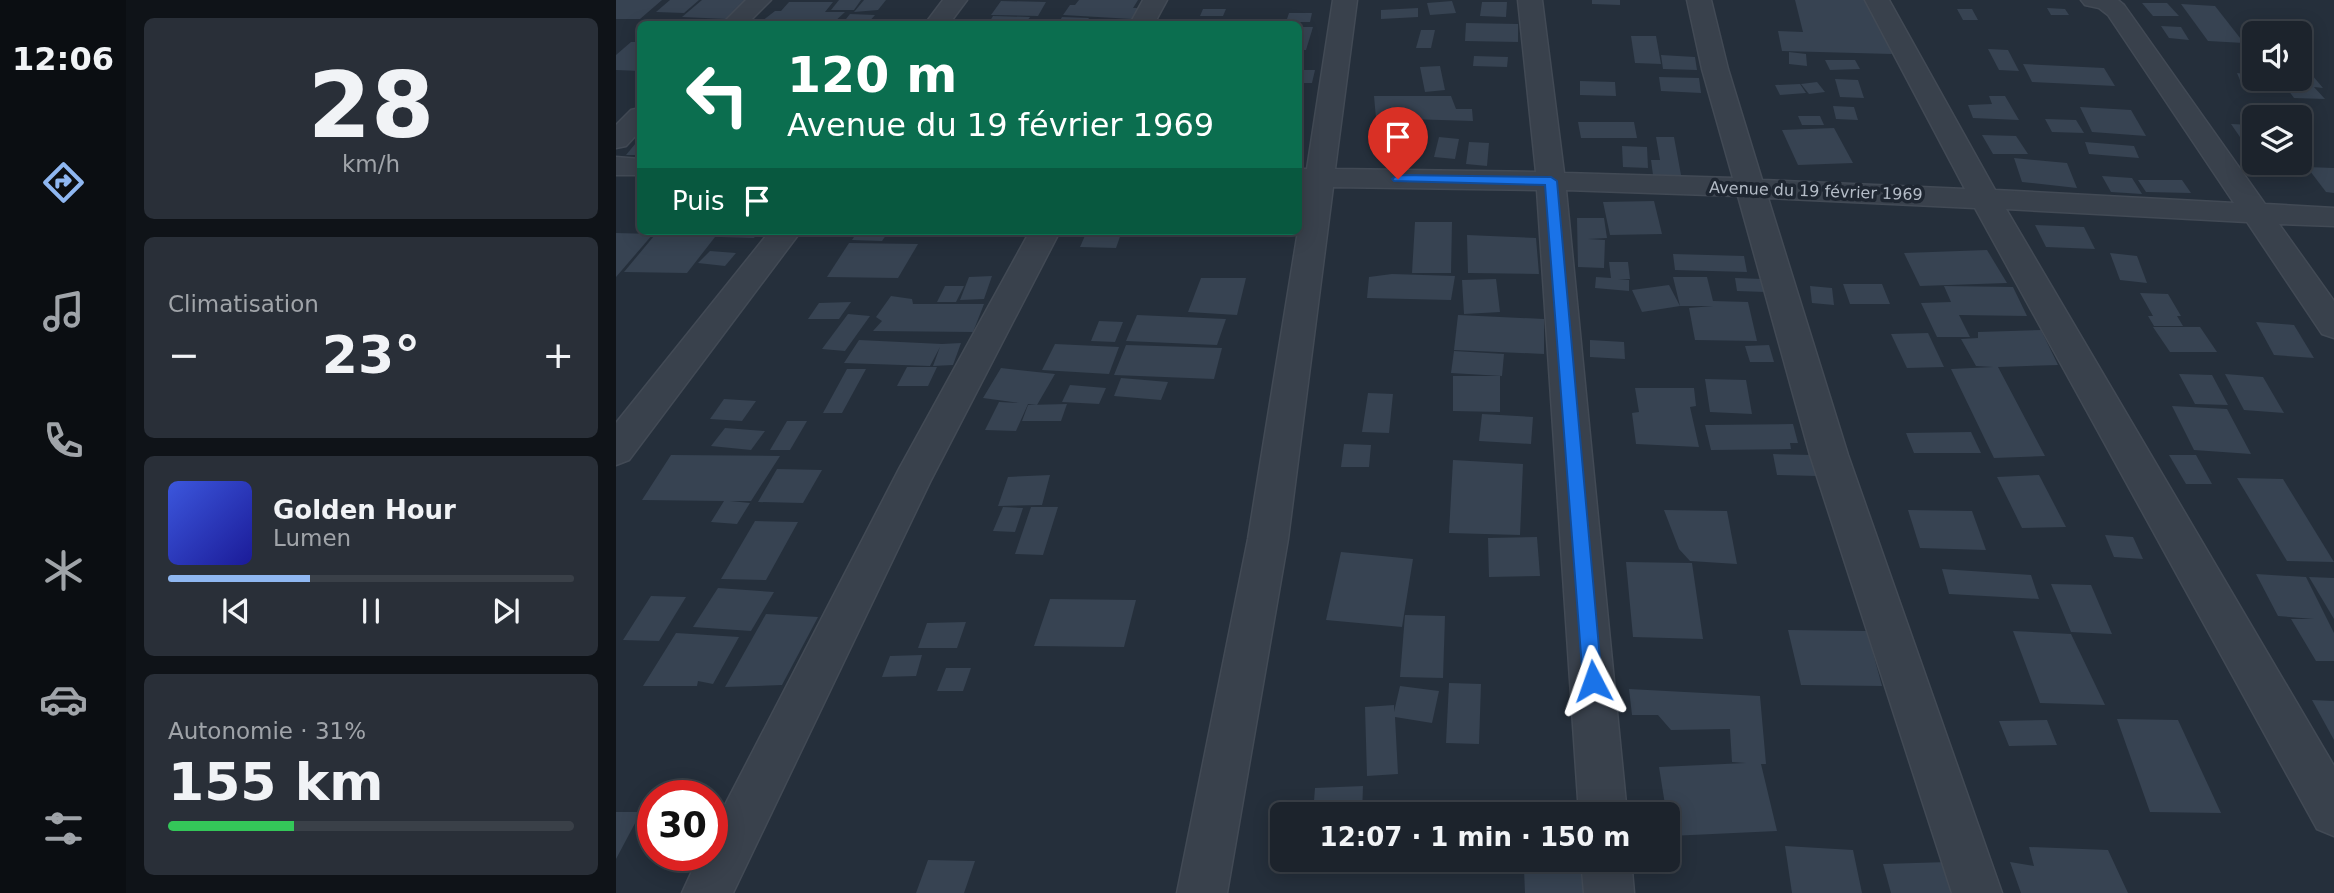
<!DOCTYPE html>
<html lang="fr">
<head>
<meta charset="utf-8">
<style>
	:root { --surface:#1c232c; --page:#292f38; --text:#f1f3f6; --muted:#a0a4a9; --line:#3a4048; --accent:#8fb7f1 }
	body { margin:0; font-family:"DejaVu Sans",sans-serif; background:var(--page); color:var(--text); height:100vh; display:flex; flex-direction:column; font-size:26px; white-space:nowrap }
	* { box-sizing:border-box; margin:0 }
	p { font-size:23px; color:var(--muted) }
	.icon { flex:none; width:38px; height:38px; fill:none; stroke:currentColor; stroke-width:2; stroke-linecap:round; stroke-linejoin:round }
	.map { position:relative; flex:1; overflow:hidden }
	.details { display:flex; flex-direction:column; gap:18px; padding:18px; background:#0f1318; width:490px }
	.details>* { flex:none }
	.hud { position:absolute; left:21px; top:21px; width:665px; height:214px; border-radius:10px; box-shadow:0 4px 18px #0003,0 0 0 2px var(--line); background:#0b6e4f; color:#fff; overflow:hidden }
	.tools { position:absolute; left:1626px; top:21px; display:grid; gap:14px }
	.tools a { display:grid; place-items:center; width:70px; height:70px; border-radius:10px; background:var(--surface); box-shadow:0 4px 18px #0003,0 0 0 2px var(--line); font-size:35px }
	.speed { position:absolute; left:21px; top:780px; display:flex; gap:14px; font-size:35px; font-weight:700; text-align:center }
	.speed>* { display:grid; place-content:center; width:91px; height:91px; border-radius:50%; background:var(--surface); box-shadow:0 4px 18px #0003,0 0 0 2px var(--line); line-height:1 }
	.speed .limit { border:10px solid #d22; background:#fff; color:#111 }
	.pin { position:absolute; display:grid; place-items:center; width:60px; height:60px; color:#fff; margin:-72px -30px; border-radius:50% 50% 50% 0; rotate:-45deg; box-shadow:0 0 7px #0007 }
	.pin .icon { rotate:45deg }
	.me { position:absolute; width:77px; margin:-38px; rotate:356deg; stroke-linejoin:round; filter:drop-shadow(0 0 5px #0008) }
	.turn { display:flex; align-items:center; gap:24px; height:147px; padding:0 35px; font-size:32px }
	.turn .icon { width:91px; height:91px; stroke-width:2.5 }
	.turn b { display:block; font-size:49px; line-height:60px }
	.then { display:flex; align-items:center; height:66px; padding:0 35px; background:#0003; gap:14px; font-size:26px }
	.big { font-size:52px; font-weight:800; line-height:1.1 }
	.details .card { flex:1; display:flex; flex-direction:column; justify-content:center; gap:10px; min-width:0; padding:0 24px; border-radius:10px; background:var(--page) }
	.details .dial { align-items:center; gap:0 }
	.dial b { font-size:91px; line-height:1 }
	.song { display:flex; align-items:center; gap:21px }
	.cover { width:84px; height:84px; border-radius:10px; background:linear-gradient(135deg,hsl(230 70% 55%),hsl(240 70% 35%)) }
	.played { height:7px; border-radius:4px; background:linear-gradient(90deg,var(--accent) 35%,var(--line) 35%) }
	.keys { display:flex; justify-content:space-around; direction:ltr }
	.heat { display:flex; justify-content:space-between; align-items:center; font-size:38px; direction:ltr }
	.charge { height:10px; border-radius:5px; background:linear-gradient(90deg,#34c759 31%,var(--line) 0) }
	.trip { position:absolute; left:654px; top:802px; width:410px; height:70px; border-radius:10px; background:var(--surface); box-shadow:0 4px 18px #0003,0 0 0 2px var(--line); font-weight:800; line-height:70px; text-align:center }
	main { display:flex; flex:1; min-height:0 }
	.dock { display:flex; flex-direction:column; width:126px; justify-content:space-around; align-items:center; background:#0b0e12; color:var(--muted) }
	.dock .icon { width:49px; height:49px }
	.dock .active { color:var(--accent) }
	.dock b { font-size:32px; color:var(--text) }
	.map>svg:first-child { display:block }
	.building { fill:#374352 }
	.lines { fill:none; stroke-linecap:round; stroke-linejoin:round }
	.minor-casing { stroke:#424a55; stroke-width:3 }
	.minor { fill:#39414c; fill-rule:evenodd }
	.route { fill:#1a73e8; stroke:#114b97; stroke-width:2 }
	.labels { text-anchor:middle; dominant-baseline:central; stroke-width:7; stroke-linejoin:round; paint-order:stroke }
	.far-street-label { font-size:16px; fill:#b4bcc7; stroke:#1e2631 }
</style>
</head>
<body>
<main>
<nav class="dock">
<b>12:06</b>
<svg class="icon active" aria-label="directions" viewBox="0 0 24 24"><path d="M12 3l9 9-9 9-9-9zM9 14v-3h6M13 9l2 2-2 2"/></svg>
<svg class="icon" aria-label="music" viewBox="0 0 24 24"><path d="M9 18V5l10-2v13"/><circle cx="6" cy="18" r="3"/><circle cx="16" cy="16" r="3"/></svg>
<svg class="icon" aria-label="phone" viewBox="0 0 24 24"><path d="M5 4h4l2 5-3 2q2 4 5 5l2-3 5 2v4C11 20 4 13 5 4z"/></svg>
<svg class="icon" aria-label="climate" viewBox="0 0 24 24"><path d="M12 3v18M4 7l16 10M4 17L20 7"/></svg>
<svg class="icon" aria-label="car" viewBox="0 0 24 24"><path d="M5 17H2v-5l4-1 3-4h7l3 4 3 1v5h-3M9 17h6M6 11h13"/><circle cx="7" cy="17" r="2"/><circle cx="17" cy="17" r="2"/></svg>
<svg class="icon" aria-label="filters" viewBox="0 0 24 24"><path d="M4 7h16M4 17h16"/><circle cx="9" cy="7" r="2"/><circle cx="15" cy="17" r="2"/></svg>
</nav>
<section class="details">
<div class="card dial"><b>28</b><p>km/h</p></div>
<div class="card"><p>Climatisation</p>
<div class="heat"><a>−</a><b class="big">23°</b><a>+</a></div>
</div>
<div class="card">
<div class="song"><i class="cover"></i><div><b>Golden Hour</b><p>Lumen</p></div></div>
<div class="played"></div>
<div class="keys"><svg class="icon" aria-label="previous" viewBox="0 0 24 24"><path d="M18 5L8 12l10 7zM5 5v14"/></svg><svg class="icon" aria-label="pause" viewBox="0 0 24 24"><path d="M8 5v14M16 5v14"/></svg><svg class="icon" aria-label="next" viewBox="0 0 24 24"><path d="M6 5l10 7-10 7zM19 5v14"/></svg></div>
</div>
<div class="card"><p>Autonomie · 31%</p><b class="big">155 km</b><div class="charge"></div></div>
</section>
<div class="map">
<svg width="1718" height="893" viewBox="0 0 1718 893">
	<rect width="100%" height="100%" fill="#252f3b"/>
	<g class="building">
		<polygon points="0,0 46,0 24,19 0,19"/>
		<polygon points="54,0 83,0 68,13 40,12"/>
		<polygon points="86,0 132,0 111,19 66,17"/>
		<polygon points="223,0 245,0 238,10 215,10"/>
		<polygon points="248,0 270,0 262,10 238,12"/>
		<polygon points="463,0 522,0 517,8 523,8 516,19 447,15 454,5 459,5"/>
		<polygon points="976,0 1004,0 1004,5 976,4"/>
		<polygon points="1179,0 1254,0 1276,54 1166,51 1162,31 1187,32"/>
		<polygon points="385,1 430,2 422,16 375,15"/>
		<polygon points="836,1 840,13 814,15 811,3"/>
		<polygon points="173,2 217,2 209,12 229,12 216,24 142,24 159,11 165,11"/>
		<polygon points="866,2 891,2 890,17 864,16"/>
		<polygon points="1526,3 1551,3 1563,16 1537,16"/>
		<polygon points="1565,4 1599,6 1628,43 1592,41"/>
		<polygon points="802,8 802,17 765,19 765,10"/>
		<polygon points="1431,8 1449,9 1453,15 1435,15"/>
		<polygon points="587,9 610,9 607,16 584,16"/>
		<polygon points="1341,9 1356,9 1362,20 1347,20"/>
		<polygon points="673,13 696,13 694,22 670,22"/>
		<polygon points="234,14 259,15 251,24 226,24"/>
		<polygon points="377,16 414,17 409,24 372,24"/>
		<polygon points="446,17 473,18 469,24 442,24"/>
		<polygon points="850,23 902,24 902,42 849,41"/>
		<polygon points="1545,26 1565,27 1573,40 1553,38"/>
		<polygon points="682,27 697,27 690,50 682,50"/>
		<polygon points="805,30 819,30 815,48 800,48"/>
		<polygon points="1015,36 1040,36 1045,64 1019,63"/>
		<polygon points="15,42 24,42 24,71 0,70 0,55"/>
		<polygon points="1372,49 1392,50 1403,71 1383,70"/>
		<polygon points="1173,52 1190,54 1191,66 1173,64"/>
		<polygon points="1045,55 1079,57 1081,70 1047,69"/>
		<polygon points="858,56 892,57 891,67 857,66"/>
		<polygon points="1209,60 1239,60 1244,69 1214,70"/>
		<polygon points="1407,64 1488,68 1499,86 1416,82"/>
		<polygon points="824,66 829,90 809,92 804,67"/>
		<polygon points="1684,69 1691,69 1707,88 1698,87 1709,99 1678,98 1664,79 1684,79"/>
		<polygon points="682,70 699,70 696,83 682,83"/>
		<polygon points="1621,73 1638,75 1638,79 1654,79 1659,89 1626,85"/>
		<polygon points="1043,77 1083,78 1085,93 1045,91"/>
		<polygon points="1219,79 1242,80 1248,98 1224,97"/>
		<polygon points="964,81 999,82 1000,96 964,95"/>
		<polygon points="1201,82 1209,92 1193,94 1185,84"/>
		<polygon points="1184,84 1190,93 1164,95 1159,85"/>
		<polygon points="758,96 835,96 840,109 856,109 857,121 760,118"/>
		<polygon points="1373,96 1389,96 1403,120 1357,118 1352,105 1376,104"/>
		<polygon points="1217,106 1238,107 1242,120 1220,119"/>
		<polygon points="1464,107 1515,110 1530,136 1476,132"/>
		<polygon points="1684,115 1698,136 1684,135"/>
		<polygon points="1182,116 1204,116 1208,125 1186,125"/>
		<polygon points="1429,119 1460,120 1468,133 1436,132"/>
		<polygon points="962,122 1018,122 1021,138 965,138"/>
		<polygon points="1615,124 1638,125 1638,141 1626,140"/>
		<polygon points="1218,128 1237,163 1182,165 1166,130"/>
		<polygon points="1366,135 1400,136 1412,154 1377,154"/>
		<polygon points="823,137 843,139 839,159 818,157"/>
		<polygon points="1040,137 1058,137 1065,175 1037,175 1035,160 1044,160"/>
		<polygon points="24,138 24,155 10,155"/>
		<polygon points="853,142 873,143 871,166 850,164"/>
		<polygon points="1469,142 1518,146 1523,158 1473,154"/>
		<polygon points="1006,146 1031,147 1032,168 1007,167"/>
		<polygon points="1398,158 1451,163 1461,188 1406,182"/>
		<polygon points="1691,167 1718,168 1718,193 1710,192"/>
		<polygon points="1486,176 1516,178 1526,194 1495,192"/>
		<polygon points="1522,180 1566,180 1575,193 1530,192"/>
		<polygon points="1038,201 1046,234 994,235 987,202"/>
		<polygon points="961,218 988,218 991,238 972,239 989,240 988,268 962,267"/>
		<polygon points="799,222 836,222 835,273 796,273"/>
		<polygon points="1419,225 1468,227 1479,249 1430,247"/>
		<polygon points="109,231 143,231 138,238 104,237"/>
		<polygon points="242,231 273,231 266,241 236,240"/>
		<polygon points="471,231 506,231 500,248 464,247"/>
		<polygon points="0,233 37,234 0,277"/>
		<polygon points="851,235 920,238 923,274 852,273"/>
		<polygon points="38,236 99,237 71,273 8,272"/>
		<polygon points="233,243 302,244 282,278 211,277"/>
		<polygon points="1371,250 1391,283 1304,286 1288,253"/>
		<polygon points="94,251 120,253 109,266 82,263"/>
		<polygon points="1494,253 1521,256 1531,283 1504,280"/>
		<polygon points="1057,254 1128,256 1131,272 1059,270"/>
		<polygon points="993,262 1012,262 1014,279 1002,279 1013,280 1013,291 979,288 980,277 995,278"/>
		<polygon points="776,274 839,276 835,300 751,298 753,277"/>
		<polygon points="376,276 368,299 344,300 353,277"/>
		<polygon points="1057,277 1091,277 1097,301 1132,302 1141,341 1079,340 1073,308 1097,306 1064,306 1026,312 1016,290 1053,285 1064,306"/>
		<polygon points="585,278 630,278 621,315 572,312"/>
		<polygon points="1119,278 1147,279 1149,292 1121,291"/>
		<polygon points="880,279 884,312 848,314 846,280"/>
		<polygon points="1227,284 1266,284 1274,304 1234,304"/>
		<polygon points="329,286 348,286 340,302 321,302"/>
		<polygon points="1194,286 1216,288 1218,305 1196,303"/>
		<polygon points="1328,286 1397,287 1411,316 1343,315 1354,337 1321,337 1305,303 1335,302"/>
		<polygon points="1524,293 1552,294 1565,316 1561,316 1567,326 1538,326 1532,316 1537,316"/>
		<polygon points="275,296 296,299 297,304 368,304 357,332 257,331 266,321 260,317"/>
		<polygon points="235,302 223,319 192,319 203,303"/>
		<polygon points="232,314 254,316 229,351 206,349"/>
		<polygon points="521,315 610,319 601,345 510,341"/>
		<polygon points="842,315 928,319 928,354 838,350"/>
		<polygon points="483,321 507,322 499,342 475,341"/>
		<polygon points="1640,322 1678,325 1698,358 1658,355"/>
		<polygon points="1537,327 1584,327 1601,352 1554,352"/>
		<polygon points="1425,330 1442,365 1382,367 1429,456 1378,458 1335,369 1377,367 1360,366 1345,339 1362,338 1362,332"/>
		<polygon points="1312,333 1328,367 1291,368 1275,334"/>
		<polygon points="243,340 326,344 345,343 337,365 317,366 324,347 314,366 228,363"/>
		<polygon points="974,340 1008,342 1009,359 974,357"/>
		<polygon points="439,344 503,347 493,374 426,370"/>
		<polygon points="510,345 606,348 598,379 498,375"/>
		<polygon points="1153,345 1158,362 1134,362 1129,346"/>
		<polygon points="838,351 888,354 886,376 835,373"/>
		<polygon points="291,367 321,367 312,386 281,386"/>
		<polygon points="385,368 439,374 421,405 412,404 400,431 369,430 383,402 403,403 367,398"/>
		<polygon points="231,369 250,369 226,413 207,413"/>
		<polygon points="1563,374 1596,375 1612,405 1579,404"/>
		<polygon points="1609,374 1647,377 1668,413 1628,410"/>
		<polygon points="837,376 884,376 884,412 837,411"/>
		<polygon points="505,378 552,382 545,400 498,396"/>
		<polygon points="1089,379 1130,380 1136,414 1094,412"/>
		<polygon points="454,385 490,388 483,404 446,402"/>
		<polygon points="1019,388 1078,388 1080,406 1074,407 1083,447 1020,444 1016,413 1023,412"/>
		<polygon points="752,393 777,394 773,433 746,432"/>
		<polygon points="108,399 140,401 126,421 94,419"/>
		<polygon points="451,404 445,421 406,421 412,405"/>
		<polygon points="1556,406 1611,409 1635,454 1578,450"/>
		<polygon points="866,414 917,417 915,444 863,441"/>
		<polygon points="171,421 191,421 174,450 154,450"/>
		<polygon points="1177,424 1182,443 1174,443 1175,449 1095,450 1089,425"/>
		<polygon points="109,428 149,431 135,450 95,446"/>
		<polygon points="1355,432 1365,453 1298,453 1290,433"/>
		<polygon points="728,444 755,445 753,467 725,467"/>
		<polygon points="1157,454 1195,455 1200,476 1161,475"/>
		<polygon points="55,455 164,456 135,501 114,501 134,503 121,524 95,522 108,501 26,500"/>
		<polygon points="1553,455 1580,455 1596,484 1570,484"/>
		<polygon points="837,460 907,464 904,535 833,533"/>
		<polygon points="161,469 206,470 187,503 142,502"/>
		<polygon points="434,475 426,505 382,506 392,477"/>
		<polygon points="1423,475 1450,527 1406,528 1381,477"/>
		<polygon points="1621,478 1667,479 1718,562 1671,561"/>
		<polygon points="387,507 407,508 399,532 377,531"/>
		<polygon points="415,507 442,507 427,555 399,554"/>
		<polygon points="1048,510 1111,511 1121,564 1074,561 1063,549"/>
		<polygon points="1292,510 1356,511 1370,550 1304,548"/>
		<polygon points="139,521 182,522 150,580 105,579"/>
		<polygon points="1489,535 1517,537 1527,559 1498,557"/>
		<polygon points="921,537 924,576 873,577 872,538"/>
		<polygon points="725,552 797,559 786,627 710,620"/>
		<polygon points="1010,562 1076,563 1087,639 1017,637"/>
		<polygon points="1326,569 1415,575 1423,599 1333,594"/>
		<polygon points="1640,574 1690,577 1718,633 1718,661 1700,661 1675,619 1698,619 1662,616"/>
		<polygon points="1693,577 1718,578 1718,619"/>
		<polygon points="1435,584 1475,585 1496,634 1455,632"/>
		<polygon points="102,588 158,592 135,631 77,627"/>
		<polygon points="35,596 70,597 43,641 7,640"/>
		<polygon points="434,599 520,600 508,647 418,646"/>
		<polygon points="150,614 202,617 166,685 109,687"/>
		<polygon points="789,615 829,616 827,678 784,677"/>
		<polygon points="350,622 341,648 302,648 311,623"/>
		<polygon points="1172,630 1251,631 1266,686 1185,685"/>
		<polygon points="1397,631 1455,634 1489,705 1424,703"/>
		<polygon points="60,633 123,637 97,684 82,681 81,686 27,686"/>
		<polygon points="306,655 300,676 266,677 274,656"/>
		<polygon points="330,668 355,668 347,691 321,691"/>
		<polygon points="833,683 865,684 863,744 830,743"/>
		<polygon points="784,686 823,691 816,723 779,717 782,774 751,776 749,707 778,705 778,712"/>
		<polygon points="1013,689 1144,696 1150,764 1145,764 1161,831 1054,836 1043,767 1130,763 1116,762 1114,729 1055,730 1042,715 1016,715"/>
		<polygon points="1696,700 1718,701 1718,740"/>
		<polygon points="1501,719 1562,720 1605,813 1534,812"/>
		<polygon points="1431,720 1441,745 1393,746 1383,721"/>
		<polygon points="747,786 746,814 697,814 699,788"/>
		<polygon points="0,812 25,812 0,859"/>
		<polygon points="1169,846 1237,850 1246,893 1176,893"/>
		<polygon points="1413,847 1492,850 1512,893 1405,893 1394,862 1418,866"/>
		<polygon points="695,859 765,859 765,873 694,873"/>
		<polygon points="312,860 359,861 348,893 300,893"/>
		<polygon points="1332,862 1342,893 1275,893 1267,864"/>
		<polygon points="908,869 968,872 970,893 909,893"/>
	</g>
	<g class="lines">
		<g class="minor-casing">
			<g id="minor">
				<polygon points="130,0 155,0 131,24 106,24"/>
				<polygon points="327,0 351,0 333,24 309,24"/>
				<polygon points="527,0 551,0 538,24 514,24"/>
				<polygon points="717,0 741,0 719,169 920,172 902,0 926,0 948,173 1117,178 1086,69 1071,0 1095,0 1112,69 1146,180 1349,189 1249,0 1273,0 1379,190 1618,203 1492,15 1483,8 1469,5 1465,0 1502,0 1508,5 1649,204 1718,208 1718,226 1663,224 1718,301 1718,338 1706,334 1631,222 1390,209 1718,766 1718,836 1701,829 1359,208 1152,198 1232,455 1386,893 1336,893 1194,455 1122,196 950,190 1011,814 963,814 921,190 717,187 672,539 611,893 561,893 632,539 682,231 688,187 682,187 682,169 691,169"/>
				<polygon points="24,108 24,131 10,146 0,148 0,125 15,110"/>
				<polygon points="0,157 24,159 24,175 0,175"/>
				<polygon points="154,231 185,231 13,460 0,465 0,423"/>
				<polygon points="414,231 444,231 314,482 117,893 66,893 83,856 96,856 96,830 283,469"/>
				<polygon points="965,859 1015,859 1018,893 968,893"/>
			</g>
		</g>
		<use href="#minor" class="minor"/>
	</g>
	<polygon class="route" points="782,175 935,177 941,181 986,681 983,688 977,690 970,688 967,681 929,185 778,181 776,179"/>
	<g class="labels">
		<g class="far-street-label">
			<text transform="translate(1200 191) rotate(2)">Avenue du 19 février 1969</text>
		</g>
	</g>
</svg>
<div class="tools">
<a><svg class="icon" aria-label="sound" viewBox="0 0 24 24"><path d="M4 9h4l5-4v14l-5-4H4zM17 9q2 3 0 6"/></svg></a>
<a><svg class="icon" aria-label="layers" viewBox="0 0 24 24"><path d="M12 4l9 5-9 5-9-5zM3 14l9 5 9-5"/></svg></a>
</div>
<div class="speed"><div class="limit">30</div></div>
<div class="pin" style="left:782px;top:179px;background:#d93025"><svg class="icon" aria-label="arrive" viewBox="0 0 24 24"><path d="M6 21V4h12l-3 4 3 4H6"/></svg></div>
<svg class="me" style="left:977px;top:681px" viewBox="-20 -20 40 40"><path d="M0-17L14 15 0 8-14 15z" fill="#1a73e8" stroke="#fff" stroke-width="4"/></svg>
<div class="trip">12:07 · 1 min · 150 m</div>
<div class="hud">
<div class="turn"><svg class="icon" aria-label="left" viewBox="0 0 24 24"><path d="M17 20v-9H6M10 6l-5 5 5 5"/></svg><div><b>120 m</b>Avenue du 19 février 1969</div></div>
<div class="then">Puis<svg class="icon" aria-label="arrive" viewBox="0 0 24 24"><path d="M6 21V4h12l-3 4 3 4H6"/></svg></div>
</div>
</div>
</main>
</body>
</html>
